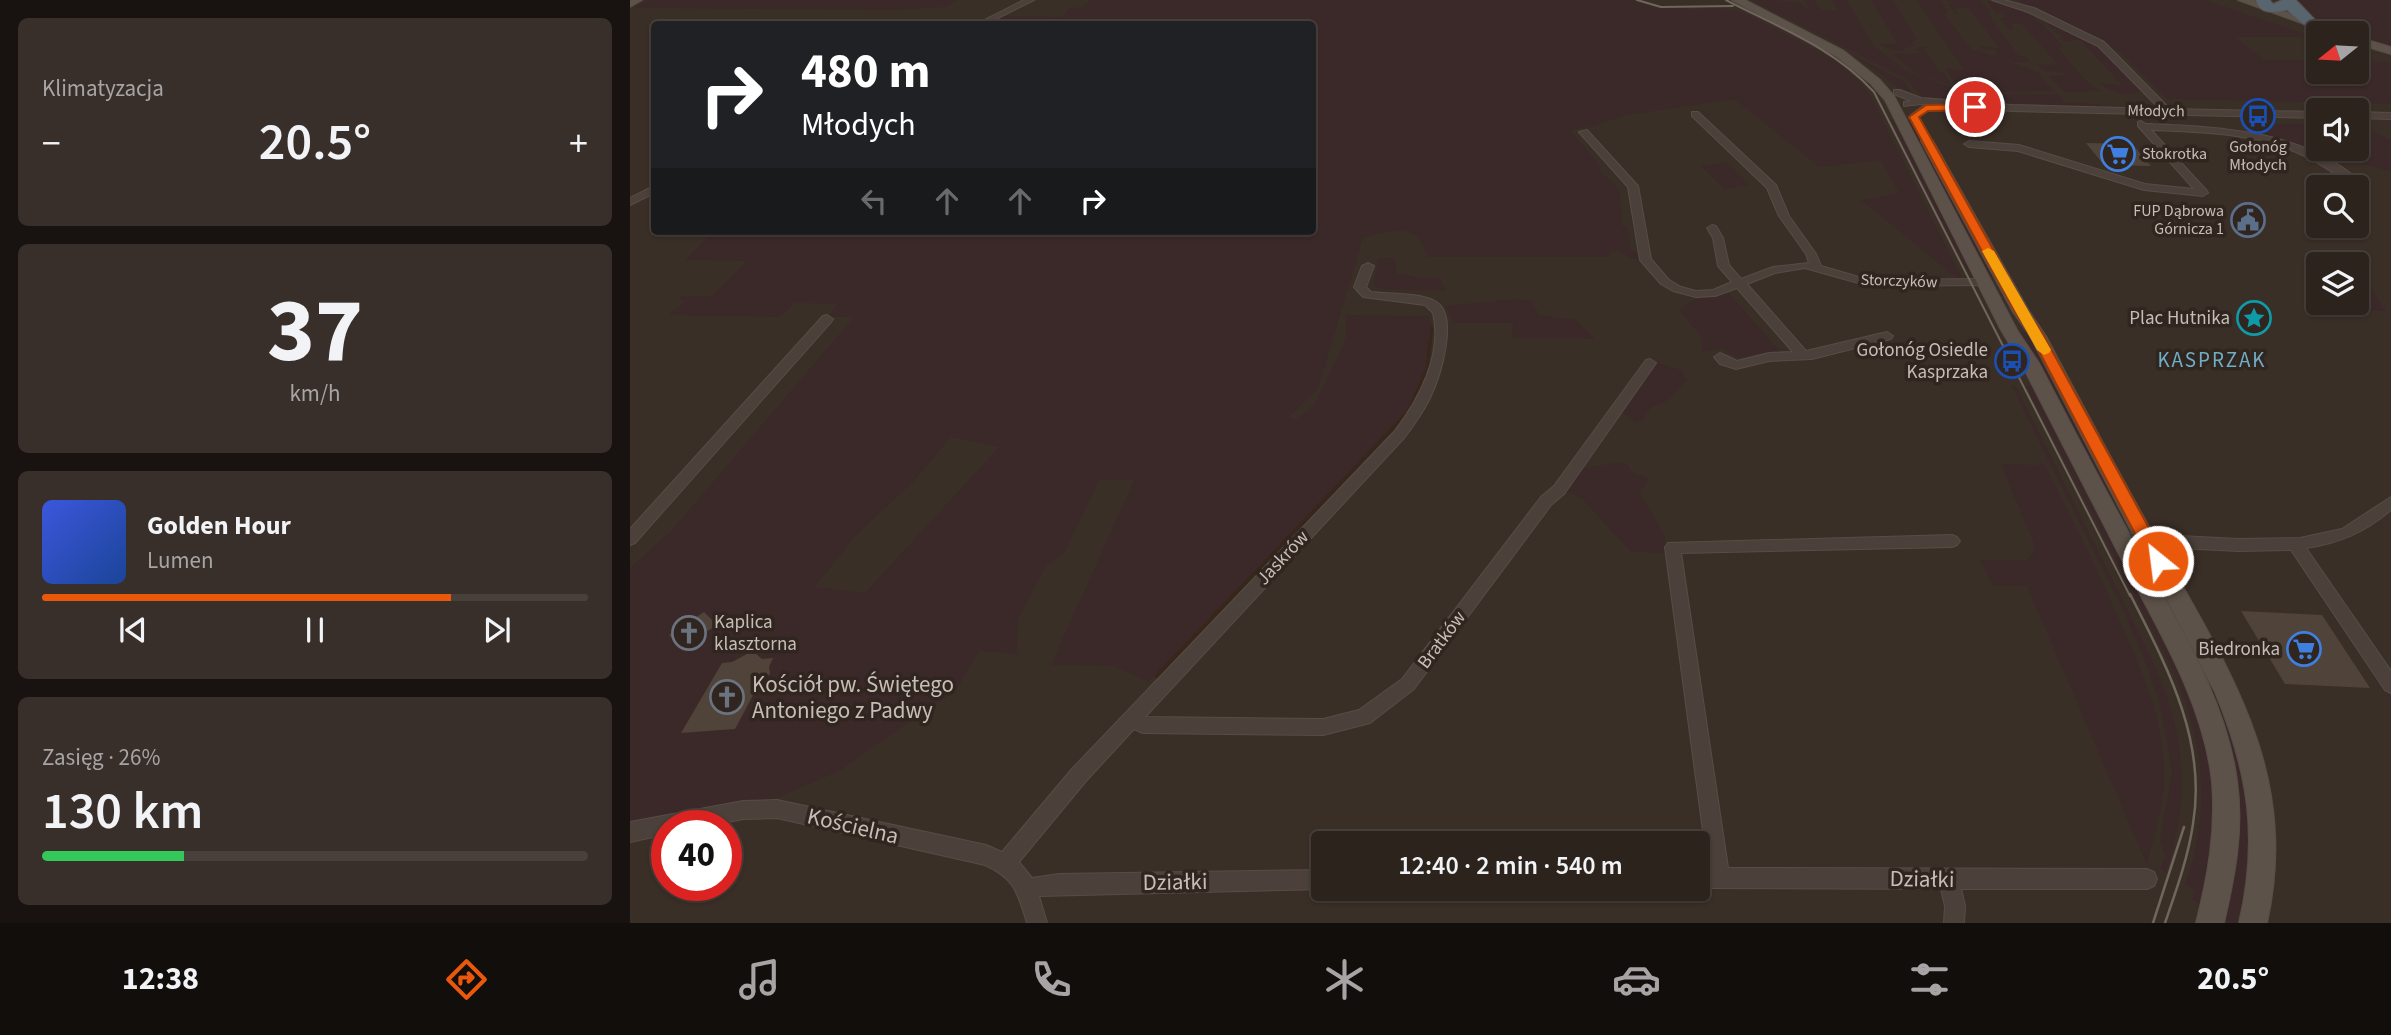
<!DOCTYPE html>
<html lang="pl">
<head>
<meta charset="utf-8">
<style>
	:root { --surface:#2c231d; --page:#382f2a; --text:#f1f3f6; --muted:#a6a4a4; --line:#48403b; --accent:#ea580c }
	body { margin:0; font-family:"Source Sans 3",sans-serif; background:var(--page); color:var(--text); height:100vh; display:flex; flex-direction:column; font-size:26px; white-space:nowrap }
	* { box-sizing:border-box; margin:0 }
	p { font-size:23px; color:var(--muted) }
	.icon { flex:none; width:38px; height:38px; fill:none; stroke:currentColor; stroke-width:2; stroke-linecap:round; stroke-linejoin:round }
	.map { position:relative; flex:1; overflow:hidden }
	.side { display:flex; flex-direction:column; gap:18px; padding:18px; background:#181310; width:630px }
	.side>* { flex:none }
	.guide { position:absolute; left:21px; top:21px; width:665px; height:214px; border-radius:7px; box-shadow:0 2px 5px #0004,0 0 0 2px var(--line); background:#202124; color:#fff; overflow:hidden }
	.needle { width:46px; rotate:252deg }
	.fabs { position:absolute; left:1676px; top:21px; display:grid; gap:14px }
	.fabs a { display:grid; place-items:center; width:63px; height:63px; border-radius:7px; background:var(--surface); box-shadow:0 2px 5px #0004,0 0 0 2px var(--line); font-size:35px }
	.speed { position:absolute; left:21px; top:810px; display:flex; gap:14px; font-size:35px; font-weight:700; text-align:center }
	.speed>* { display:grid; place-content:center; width:91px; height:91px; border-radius:50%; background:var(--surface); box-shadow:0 2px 5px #0004,0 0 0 2px var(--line); line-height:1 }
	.speed .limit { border:10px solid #d22; background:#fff; color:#111 }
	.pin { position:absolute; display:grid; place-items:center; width:60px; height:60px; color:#fff; margin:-30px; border:4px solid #fff; border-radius:50%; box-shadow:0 2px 7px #0007 }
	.me { position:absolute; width:77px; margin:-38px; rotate:331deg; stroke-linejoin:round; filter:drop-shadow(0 0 5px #0008) }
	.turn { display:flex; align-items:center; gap:24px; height:147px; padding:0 35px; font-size:32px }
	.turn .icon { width:91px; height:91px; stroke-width:2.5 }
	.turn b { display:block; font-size:49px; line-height:60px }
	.lanes { display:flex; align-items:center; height:66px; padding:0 35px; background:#0003; justify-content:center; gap:35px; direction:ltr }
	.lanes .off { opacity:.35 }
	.big { font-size:52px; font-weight:600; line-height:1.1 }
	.side .widget { flex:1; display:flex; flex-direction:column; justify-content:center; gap:10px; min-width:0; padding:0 24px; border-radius:10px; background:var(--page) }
	.side .dial { align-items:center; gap:0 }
	.dial b { font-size:91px; line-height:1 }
	.song { display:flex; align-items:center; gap:21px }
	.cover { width:84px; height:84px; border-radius:10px; background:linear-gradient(135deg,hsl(230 70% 55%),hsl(220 70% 35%)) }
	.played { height:7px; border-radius:4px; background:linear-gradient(90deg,var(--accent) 75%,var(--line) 75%) }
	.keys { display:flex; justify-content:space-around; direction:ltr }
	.heat { display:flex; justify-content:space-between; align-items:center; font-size:38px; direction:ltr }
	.charge { height:10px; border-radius:5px; background:linear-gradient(90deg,#34c759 26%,var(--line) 0) }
	.trip { position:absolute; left:681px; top:831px; width:399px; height:70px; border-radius:7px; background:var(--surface); box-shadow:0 2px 5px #0004,0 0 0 2px var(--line); font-weight:600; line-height:70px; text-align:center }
	.tabs { display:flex; height:112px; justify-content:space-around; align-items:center; background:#120e0c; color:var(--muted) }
	.tabs .icon { width:49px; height:49px }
	.tabs .selected { color:var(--accent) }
	.tabs b { font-size:32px; color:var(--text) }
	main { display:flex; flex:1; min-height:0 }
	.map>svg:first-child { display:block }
	.green { fill:#3b2929; fill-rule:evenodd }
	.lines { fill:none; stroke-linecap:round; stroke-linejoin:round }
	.stream-far2 { stroke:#37271b; stroke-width:2.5 }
	.stream-far1 { stroke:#37271b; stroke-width:3.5 }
	.stream { stroke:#37271b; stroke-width:4.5 }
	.building { fill:#504339 }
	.street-casing { stroke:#574d46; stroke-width:2 }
	.secondary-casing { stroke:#574d46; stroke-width:2 }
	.highway-casing { stroke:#564c45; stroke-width:2 }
	.street { fill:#4b413a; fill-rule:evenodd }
	.secondary { fill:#5d5249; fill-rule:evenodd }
	.highway { fill:#58656f; fill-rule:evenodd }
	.tram-far1 { stroke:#71665d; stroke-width:2 }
	.tram { stroke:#71665d; stroke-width:2.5 }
	.route { fill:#ea580c; stroke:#983908; stroke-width:2 }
	.slow { fill:#f59e0b }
	.labels { text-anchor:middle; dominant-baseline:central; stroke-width:7; stroke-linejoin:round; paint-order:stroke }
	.far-street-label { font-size:16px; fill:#c6bdb6; stroke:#30261f }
	.far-poi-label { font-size:16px; fill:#c6bdb6; stroke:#30261f }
	.poi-label { font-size:19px; fill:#c6bdb6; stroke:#30261f; text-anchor:end }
	.street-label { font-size:19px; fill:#c6bdb6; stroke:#30261f }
	.neighbourhood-label { font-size:21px; letter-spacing:2px; fill:#70aec6; stroke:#30261f }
	.near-poi-label { font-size:23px; fill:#c6bdb6; stroke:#30261f; text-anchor:start }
	.near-street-label { font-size:23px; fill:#c6bdb6; stroke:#30261f }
</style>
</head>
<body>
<main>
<section class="side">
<div class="widget"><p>Klimatyzacja</p>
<div class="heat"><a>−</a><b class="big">20.5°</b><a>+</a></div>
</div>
<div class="widget dial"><b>37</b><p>km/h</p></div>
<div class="widget">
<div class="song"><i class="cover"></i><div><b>Golden Hour</b><p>Lumen</p></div></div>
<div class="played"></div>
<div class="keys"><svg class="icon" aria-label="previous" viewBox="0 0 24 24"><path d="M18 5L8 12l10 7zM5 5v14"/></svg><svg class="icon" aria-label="pause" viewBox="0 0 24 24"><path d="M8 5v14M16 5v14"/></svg><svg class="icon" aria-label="next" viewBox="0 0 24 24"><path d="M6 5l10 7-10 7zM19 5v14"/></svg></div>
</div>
<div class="widget"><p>Zasięg · 26%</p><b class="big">130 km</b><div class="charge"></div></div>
</section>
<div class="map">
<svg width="1761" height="923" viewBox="0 0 1761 923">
	<rect width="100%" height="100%" fill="#3a2f27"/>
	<g class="green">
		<polygon points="18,0 328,0 316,7 265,10 5,8"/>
		<path d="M460,0H1002L1027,8L1055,7L1060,10L1074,8L1073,5L1113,12L1203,59L1229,81L1240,95L1333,280L1325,277L1231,200L1269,193L1251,160L1189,167L1105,99L997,115L960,127L940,130L967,162L972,175C996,184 990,206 992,226L998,227L1001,251L1008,252L1011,261L997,257L988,250L981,252L979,257H797C787,220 761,230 733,238L688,389L658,417L666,419L683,407L713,346L716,336V315L798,316L802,326L797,375L790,393L757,442L518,682L484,666L421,665L504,480H469L434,554L416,566L388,619L387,654L349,651L326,690L209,771L140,801L0,827V568L42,530L224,317H198L208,304L164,303L151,317L39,315L55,301L48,300L52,296H82L117,261L55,260L84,231H682L683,192L688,191V175L682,174V24L360,23L373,16L433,17L440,8L453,7ZM321,437L369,447L235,593L185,587L225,536L283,482ZM121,653L128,654L131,659L143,658L139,667L141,672L131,682L105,729L52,733L92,663L102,662Z"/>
		<path d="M1113,0L1274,81L1286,98C1265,89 1249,71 1228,59C1192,37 1151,19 1113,0Z"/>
		<path d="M1121,0C1136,0 1160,0 1172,4C1180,9 1183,18 1192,23L1181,14L1174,0H1185L1191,10L1208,11L1203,0H1217L1245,47L1203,29L1248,49L1275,70L1325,89L1331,98H1309L1332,99L1333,102L1293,99L1278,80Z"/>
		<polygon points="1241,0 1263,0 1287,38 1281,44 1285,45 1268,51 1251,46 1250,44 1268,45"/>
		<polygon points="1286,0 1311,0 1318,12 1314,14 1342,50 1350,51 1408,72 1424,91 1368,92 1328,87 1315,68 1334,70"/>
		<polygon points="1315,0 1351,0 1361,12 1358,14 1364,21 1368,21 1364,24 1389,55 1397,57 1401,62 1384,62 1362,54 1367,54 1365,50 1353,50 1349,46 1369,48 1338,8 1326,8 1324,10 1330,14 1325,14 1318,4 1325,3"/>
		<polygon points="1386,0 1575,0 1684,37 1606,37 1634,60 1689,60 1689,72 1727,72 1727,61 1751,61 1761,64 1761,104 1537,99 1490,52"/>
		<path d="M1663,0H1761V50L1727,38V33C1699,33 1683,18 1663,0Z"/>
		<path d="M1357,1C1392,0 1411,22 1433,46L1428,48C1438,59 1461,90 1472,91L1434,92L1418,76L1435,75L1434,73L1415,71L1407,64L1428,65L1392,24L1380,23L1384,30H1379L1370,18L1376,17L1373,13H1366Z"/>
		<path d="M1415,19L1468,46L1512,91C1498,96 1480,94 1470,83L1492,85L1450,40L1433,41L1428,37H1433L1424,31L1433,30L1420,28Z"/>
		<polygon points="1291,46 1298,47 1294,48 1309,71 1303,72 1314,72 1321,85 1285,73 1266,57 1260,57 1266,53 1291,53 1285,49"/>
		<polygon points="1330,90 1362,94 1428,94 1435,102 1383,101 1470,104 1474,108 1337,102 1336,100 1378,101 1335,99"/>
		<polygon points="1275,118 1282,121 1365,277 1359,276"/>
		<polygon points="1261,120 1265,120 1348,279 1341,278"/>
		<polygon points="1613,124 1689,124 1689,149 1727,149 1727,125 1730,125 1761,140 1761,172 1616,129"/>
		<polygon points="1097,162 1120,185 1094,189 1071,166"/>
		<polygon points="756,257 765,260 766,273 792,278 809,277 817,291 749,289 744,284 748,259"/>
		<polygon points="1727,285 1740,286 1756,311 1702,310 1692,303 1727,303"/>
		<polygon points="1099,293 1149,350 1108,358 1091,348 1072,352 1071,336 1050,312 1051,307 1068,298"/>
		<polygon points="884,299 901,300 909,315 946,320 965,339 882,338 883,323 824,323 815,306"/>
		<polygon points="1383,332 1402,332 1421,377 1499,522 1495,520"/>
		<path d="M1026,362L1051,370L1057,380C1051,386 1046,394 1040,399C1026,411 1022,398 1014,420L1006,422L991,412Z"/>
		<path d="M1381,385L1386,386L1522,659C1556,733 1561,795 1536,872L1530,869L1535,857L1530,840L1542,770L1530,705L1516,664L1493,610Z"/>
		<path d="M1396,386H1405L1550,665L1572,717L1588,814L1572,906L1562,900L1565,891L1555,884C1583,809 1573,736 1540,665Z"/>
		<polygon points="991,462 998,466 1002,472 1019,478 1010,493 1034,534 1037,553 1001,552 951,498 936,492 953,468"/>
		<path d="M1371,464L1415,465C1441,517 1468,570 1491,623C1511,669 1532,715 1534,766C1536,799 1525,833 1517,865L1397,586H1363L1350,560H1396L1406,549Z"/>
		<polygon points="1508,551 1513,551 1570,651 1614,762 1622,851 1610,923 1601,923 1594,919 1607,863 1609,813"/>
	</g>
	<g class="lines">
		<polyline class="stream-far2" points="800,344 802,328"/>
		<polyline class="stream-far1" points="603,596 778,412 797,370 800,342"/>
		<polyline class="stream" points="527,676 605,594"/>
	</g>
	<g class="building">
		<polygon points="1456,143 1502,144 1521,166 1474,165"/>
		<polygon points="1611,611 1692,615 1740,688 1655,684"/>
		<polygon points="74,612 87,625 51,648 39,635"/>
		<polygon points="117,654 126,654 132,659 143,658 139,667 140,674 130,682 105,729 51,733 92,663 102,662"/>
	</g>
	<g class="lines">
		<g class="street-casing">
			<g id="street">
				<polygon points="394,0 404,0 356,24 347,24"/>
				<polygon points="1362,0 1374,0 1404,8 1474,42 1540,109 1689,112 1689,118 1382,111 1291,104 1274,106 1274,102 1281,101 1264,94 1264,90 1270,90 1291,98 1382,105 1530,109 1468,46 1398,12"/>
				<polygon points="1293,106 1300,108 1287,119 1281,119 1281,115"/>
				<polygon points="1062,112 1068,112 1146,185 1159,216 1186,254 1191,266 1239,280 1354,279 1360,282 1354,285 1239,286 1175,268 1145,273 1117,284 1176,351 1257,332 1263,336 1261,339 1182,359 1139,361 1106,369 1090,364 1084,357 1090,353 1107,361 1139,353 1163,352 1107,288 1085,296 1066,297 1043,291 1031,284 1010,260 998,187 949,132 957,130 1008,186 1021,259 1039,280 1051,287 1066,291 1083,290 1102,282 1088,266 1083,238 1077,228 1082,225 1086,226 1093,238 1099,265 1111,279 1143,267 1179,263 1176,254 1149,216 1137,188 1062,116"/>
				<polygon points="1727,112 1761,113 1761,119 1727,118"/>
				<path d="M1511,121L1516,124C1591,127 1678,130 1735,186L1727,188C1712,179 1695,166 1677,157C1629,133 1574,132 1521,130L1577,191L1578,193L1573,196L1514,190L1388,151L1339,147L1334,144L1339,141L1389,145L1515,184L1564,189L1508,126V122Z"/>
				<polygon points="24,186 24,193 0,205 0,198"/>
				<path d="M738,263L744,266L736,287L741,292C757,294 791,293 805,301C830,315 810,377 800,398C793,412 784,425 774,438L515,717L693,719L729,710L772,679L911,497L924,486L1016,360L1020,359L1026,363L934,494L921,505L784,689L740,723L693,735L513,733L504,729L456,781L389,862L402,878L429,874L693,870V889H696L409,896L417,923H397C388,894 385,878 355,865L147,818L113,819L79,826H37V834L0,842V822L113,801L147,800L356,845L372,852L442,769L764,432C789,400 813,354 803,313L795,305L733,297L724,287L732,266Z"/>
				<polygon points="197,315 203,319 201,322 5,543 0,545 0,529 193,316"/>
				<path d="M1761,497V510C1735,532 1710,543 1676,548L1761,671V693L1755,690L1661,550L1608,551L1492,545L1487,543L1484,539L1487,535L1492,533L1608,539L1670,538L1712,529Z"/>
				<polygon points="1322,535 1327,537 1330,541 1327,545 1322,547 1051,553 1098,868 1517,869 1524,872 1527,879 1524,886 1517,889 1331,889 1335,906 1334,923 1314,923 1315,906 1311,889 1068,888 1068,868 1078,868 1035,547 1038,543"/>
			</g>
		</g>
		<g class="secondary-casing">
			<g id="secondary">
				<polygon points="0,0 12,0 0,7"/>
				<path d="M1102,0H1115L1214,51L1249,79L1264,96L1387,330L1409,363C1443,429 1478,495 1514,561C1551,629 1597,702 1607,781C1614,830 1605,875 1594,923H1566C1578,876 1586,831 1582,782C1574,705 1530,633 1495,566C1461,499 1426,431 1391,363L1371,330L1255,100L1241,84L1206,56Z"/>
				<polygon points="1608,0 1623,0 1714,33 1699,33"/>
				<polygon points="1727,37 1761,47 1761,54 1727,44"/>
				<path d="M1297,137L1303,141L1399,311L1416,336C1453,406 1491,477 1530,546C1600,671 1670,774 1637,923H1609C1629,838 1618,771 1585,692L1400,336L1383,312L1291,141Z"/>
			</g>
		</g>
		<g class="highway-casing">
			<path id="highway" d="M1626,0H1640L1643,4L1652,0H1666L1689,24L1687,27H1677L1657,10C1645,12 1630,16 1626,0Z"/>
		</g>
		<use href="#street" class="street"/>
		<use href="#secondary" class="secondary"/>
		<use href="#highway" class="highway"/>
		<g class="tram-far1">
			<polyline points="1007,0 1031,7 1103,6"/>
			<path d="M1096,0C1148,27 1204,48 1244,92L1500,596"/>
		</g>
		<g class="tram">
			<path d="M1500,594C1537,667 1577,740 1563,824C1558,858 1546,891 1535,923"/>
			<polyline points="1523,923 1554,827"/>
		</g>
	</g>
	<polygon class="route" points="1345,104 1350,107 1348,110 1298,111 1289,117 1398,312 1414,336 1537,561 1534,566 1522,566 1401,336 1385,312 1279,117 1296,105"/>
	<polygon class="slow" points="1358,248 1364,251 1421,350 1419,353 1414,355 1407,350 1352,251"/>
	<defs>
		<g id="bus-ring" transform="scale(1.75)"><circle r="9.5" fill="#30261f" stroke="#1a4fb4" stroke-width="1.5"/><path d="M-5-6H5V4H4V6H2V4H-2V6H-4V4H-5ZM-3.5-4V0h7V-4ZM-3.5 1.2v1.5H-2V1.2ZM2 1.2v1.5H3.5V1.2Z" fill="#1a4fb4"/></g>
		<g id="supermarket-ring" transform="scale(1.75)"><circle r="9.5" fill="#30261f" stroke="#3f7fe0" stroke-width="1.5"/><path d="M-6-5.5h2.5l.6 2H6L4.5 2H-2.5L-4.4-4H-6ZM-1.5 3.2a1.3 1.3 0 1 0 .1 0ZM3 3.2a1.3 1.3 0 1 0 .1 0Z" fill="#3f7fe0"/></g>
		<g id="civic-ring" transform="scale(1.75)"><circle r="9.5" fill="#30261f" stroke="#5c6f8a" stroke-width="1.5"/><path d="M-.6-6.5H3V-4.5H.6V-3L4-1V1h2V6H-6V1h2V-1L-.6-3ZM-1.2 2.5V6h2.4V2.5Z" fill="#5c6f8a"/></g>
		<g id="sight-ring" transform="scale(1.75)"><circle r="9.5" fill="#30261f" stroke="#0f9aa8" stroke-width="1.5"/><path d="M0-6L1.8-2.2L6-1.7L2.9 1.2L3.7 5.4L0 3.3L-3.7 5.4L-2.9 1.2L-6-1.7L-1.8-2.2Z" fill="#0f9aa8"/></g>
		<g id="church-ring" transform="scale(1.75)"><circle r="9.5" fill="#30261f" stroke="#6b7280" stroke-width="1.5"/><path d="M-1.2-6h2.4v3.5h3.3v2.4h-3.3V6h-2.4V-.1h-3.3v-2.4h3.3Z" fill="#6b7280"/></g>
	</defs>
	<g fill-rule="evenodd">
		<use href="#bus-ring" x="1628" y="116"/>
		<use href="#supermarket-ring" x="1488" y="154"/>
		<use href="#civic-ring" x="1618" y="220"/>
		<use href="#sight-ring" x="1624" y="318"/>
		<use href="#bus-ring" x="1382" y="361"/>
		<use href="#church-ring" x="59" y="633"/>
		<use href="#supermarket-ring" x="1674" y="649"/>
		<use href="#church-ring" x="97" y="697"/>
	</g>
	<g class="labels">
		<g class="far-street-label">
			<text transform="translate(1526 111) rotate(1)">Młodych</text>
			<text transform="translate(1269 281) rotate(2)">Storczyków</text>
		</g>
		<g class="far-poi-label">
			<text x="1628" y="147">Gołonóg<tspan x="1628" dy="18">Młodych</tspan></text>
			<text x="1512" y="154" text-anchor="start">Stokrotka</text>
			<text x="1594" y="211" text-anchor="end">FUP Dąbrowa<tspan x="1594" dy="18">Górnicza 1</tspan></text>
		</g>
		<g class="poi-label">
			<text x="1600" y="318">Plac Hutnika</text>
			<text x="1358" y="350">Gołonóg Osiedle<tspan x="1358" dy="22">Kasprzaka</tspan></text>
			<text x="84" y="622" text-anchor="start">Kaplica<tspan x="84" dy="22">klasztorna</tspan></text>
			<text x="1650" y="649">Biedronka</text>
		</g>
		<g class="street-label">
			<text transform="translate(653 558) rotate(-47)">Jaskrów</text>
			<text transform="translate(812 640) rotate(-53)">Bratków</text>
		</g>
		<g class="neighbourhood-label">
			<text x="1582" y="360">KASPRZAK</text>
		</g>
		<g class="near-poi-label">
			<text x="122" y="684">Kościół pw. Świętego<tspan x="122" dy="26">Antoniego z Padwy</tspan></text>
		</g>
		<g class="near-street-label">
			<text transform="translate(223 826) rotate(13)">Kościelna</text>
			<text transform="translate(1292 879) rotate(1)">Działki</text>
			<text transform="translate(545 882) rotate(-1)">Działki</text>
		</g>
	</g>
</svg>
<div class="fabs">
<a><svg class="needle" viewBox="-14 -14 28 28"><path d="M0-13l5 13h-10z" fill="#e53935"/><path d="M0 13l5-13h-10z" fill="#a6a4a4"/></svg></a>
<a><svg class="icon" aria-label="sound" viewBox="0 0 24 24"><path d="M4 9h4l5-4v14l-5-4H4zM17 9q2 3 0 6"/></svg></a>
<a><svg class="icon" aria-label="search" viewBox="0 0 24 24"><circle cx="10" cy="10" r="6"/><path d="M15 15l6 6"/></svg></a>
<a><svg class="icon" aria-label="layers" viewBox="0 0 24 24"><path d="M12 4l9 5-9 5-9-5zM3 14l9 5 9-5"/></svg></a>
</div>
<div class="speed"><div class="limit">40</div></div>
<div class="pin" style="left:1345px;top:107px;background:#d93025"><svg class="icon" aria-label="arrive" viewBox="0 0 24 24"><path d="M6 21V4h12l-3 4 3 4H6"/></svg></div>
<svg class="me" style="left:1528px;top:561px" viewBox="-20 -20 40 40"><circle r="17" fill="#ea580c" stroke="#fff" stroke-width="3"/><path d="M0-11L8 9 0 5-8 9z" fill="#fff"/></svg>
<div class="trip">12:40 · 2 min · 540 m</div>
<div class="guide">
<div class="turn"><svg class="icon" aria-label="right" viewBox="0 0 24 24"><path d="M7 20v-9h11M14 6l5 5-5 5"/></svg><div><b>480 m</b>Młodych</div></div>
<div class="lanes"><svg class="icon off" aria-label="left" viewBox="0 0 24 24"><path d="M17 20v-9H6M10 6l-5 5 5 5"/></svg><svg class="icon off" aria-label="ahead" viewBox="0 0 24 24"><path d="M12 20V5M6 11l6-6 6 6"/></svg><svg class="icon off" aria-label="ahead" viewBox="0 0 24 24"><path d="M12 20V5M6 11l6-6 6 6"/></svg><svg class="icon" aria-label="right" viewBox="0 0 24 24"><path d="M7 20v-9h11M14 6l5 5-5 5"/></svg></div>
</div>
</div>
</main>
<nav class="tabs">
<b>12:38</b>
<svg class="icon selected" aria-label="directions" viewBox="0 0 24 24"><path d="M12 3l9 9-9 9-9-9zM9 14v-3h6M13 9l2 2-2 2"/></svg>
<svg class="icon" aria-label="music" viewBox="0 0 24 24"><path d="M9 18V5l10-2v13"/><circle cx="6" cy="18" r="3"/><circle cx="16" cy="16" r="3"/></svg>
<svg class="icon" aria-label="phone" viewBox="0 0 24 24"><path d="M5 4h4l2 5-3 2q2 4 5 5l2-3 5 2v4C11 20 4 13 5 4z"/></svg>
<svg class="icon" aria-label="climate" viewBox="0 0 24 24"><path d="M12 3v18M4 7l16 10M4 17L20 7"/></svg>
<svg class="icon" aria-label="car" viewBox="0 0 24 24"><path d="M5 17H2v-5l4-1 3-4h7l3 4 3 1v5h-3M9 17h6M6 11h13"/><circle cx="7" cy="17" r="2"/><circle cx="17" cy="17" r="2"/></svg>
<svg class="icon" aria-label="filters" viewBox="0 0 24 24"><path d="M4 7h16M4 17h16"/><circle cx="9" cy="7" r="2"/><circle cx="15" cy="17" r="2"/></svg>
<b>20.5°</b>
</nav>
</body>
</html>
